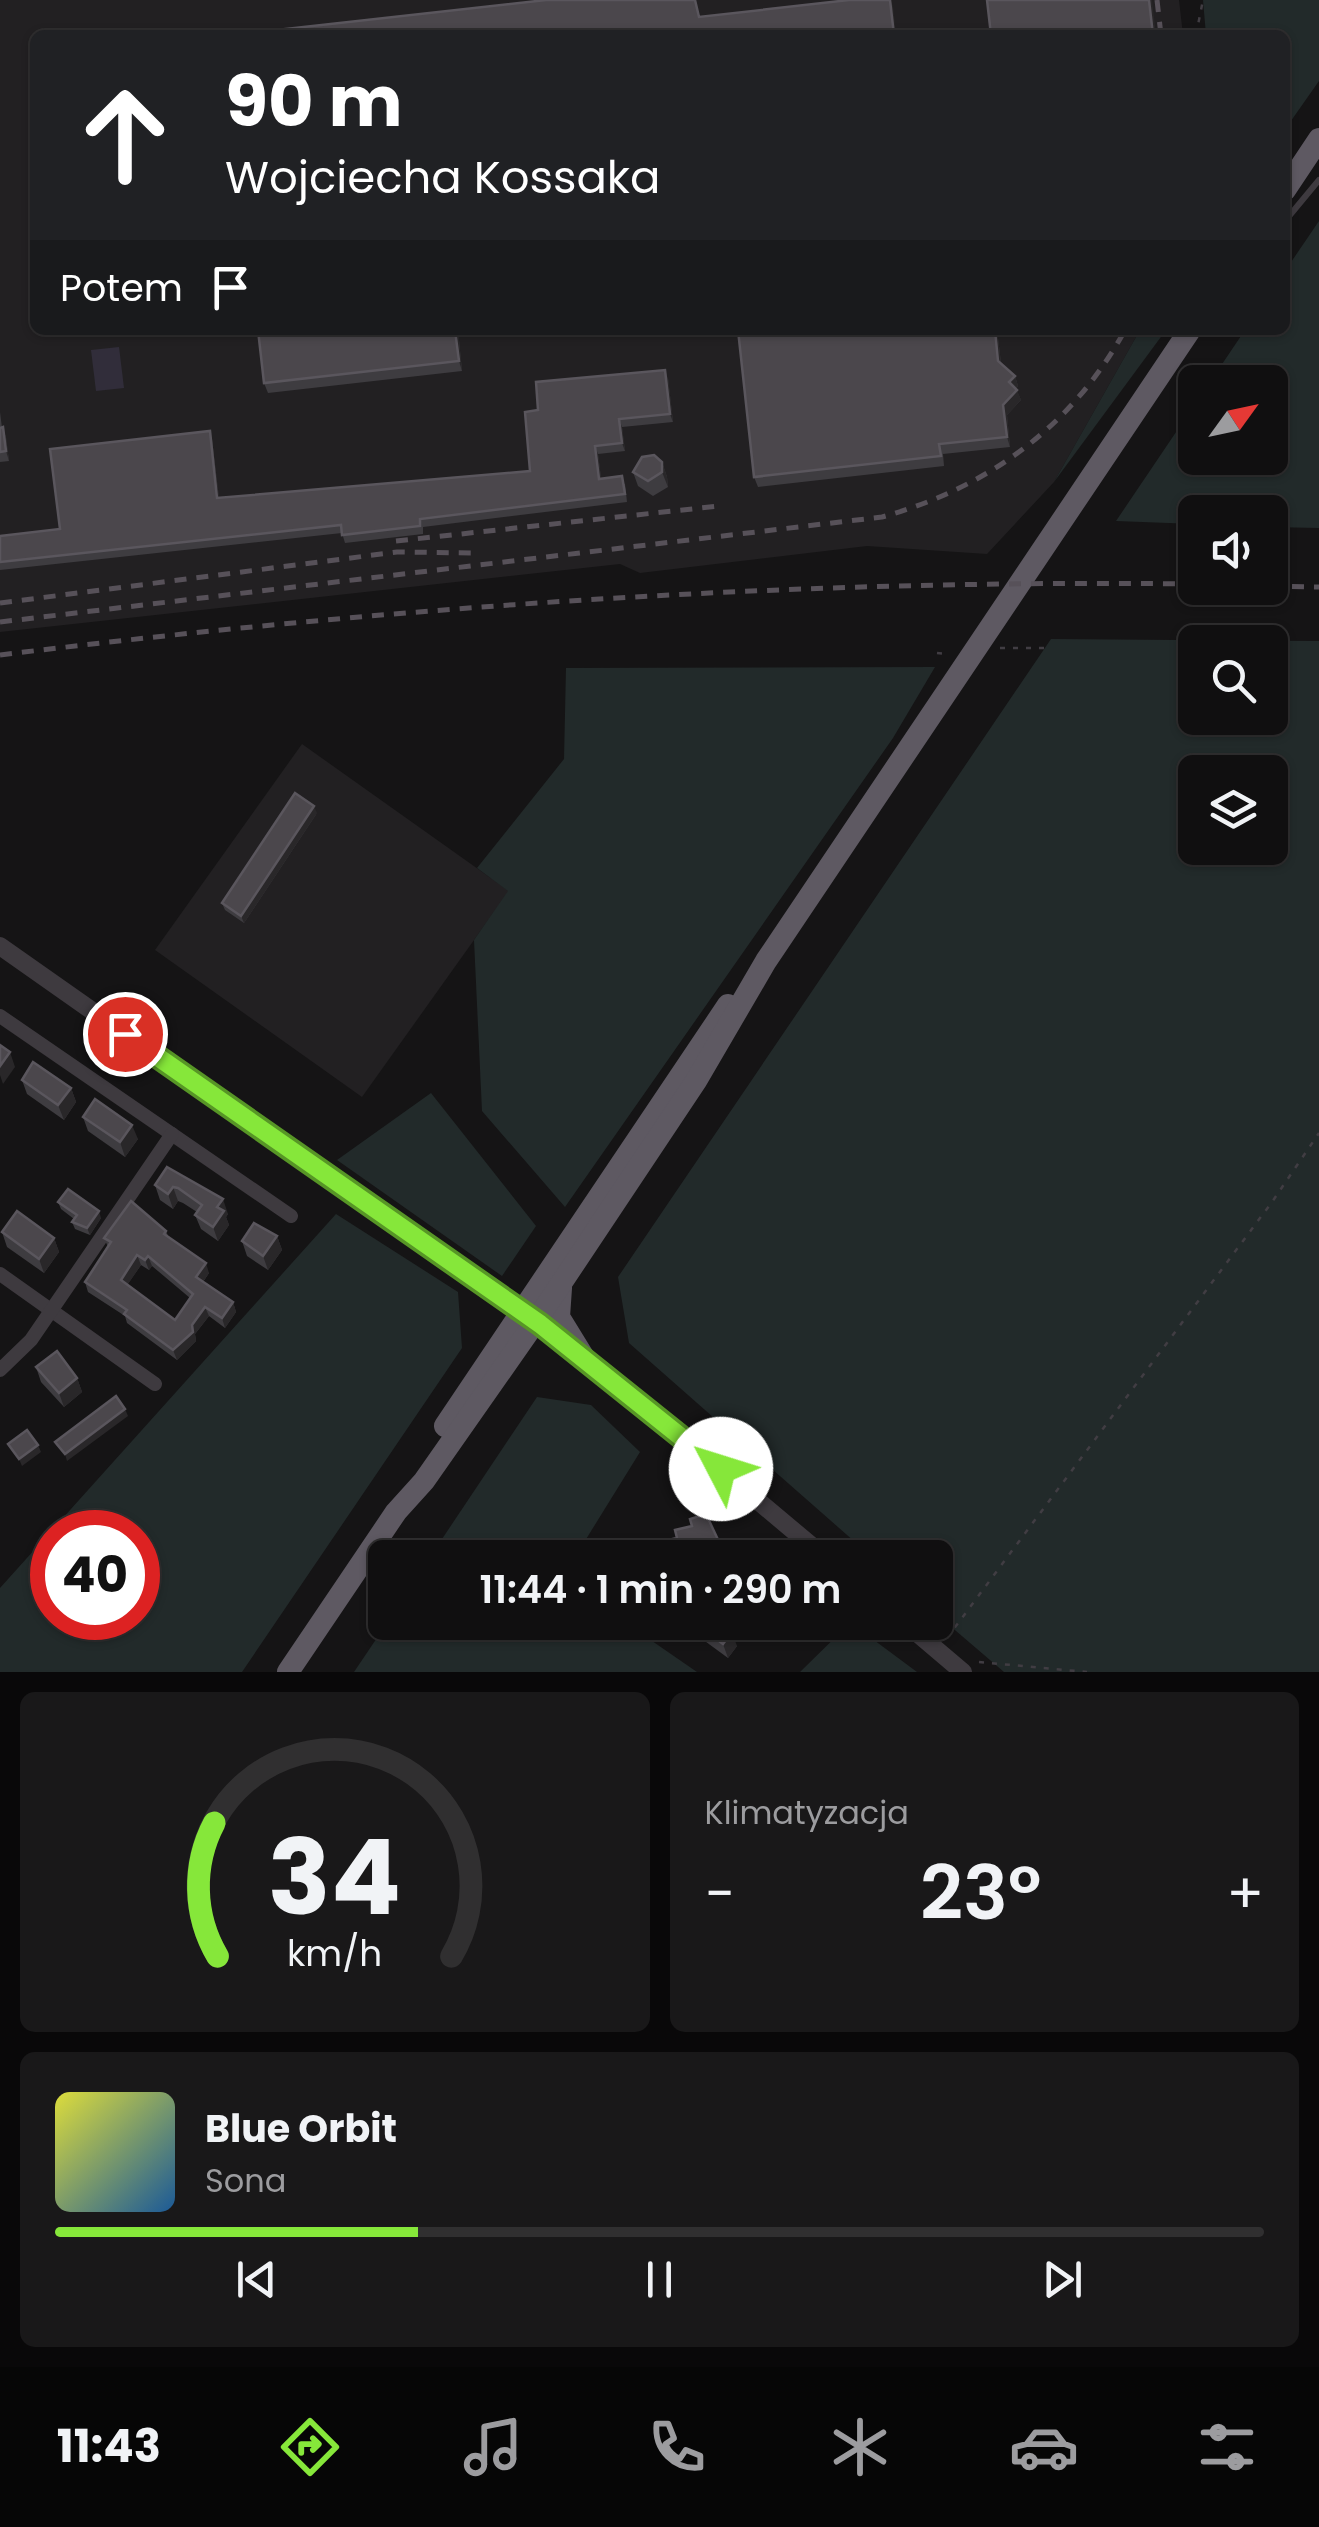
<!DOCTYPE html>
<html lang="pl">
<head>
<meta charset="utf-8">
<style>
	:root { --surface:#100f10; --page:#191819; --text:#f1f3f6; --muted:#9c9c9f; --line:#302f30; --accent:#86e73a }
	body { margin:0; font-family:Poppins,sans-serif; background:var(--page); color:var(--text); height:100vh; display:flex; flex-direction:column; font-size:38px; white-space:nowrap }
	* { box-sizing:border-box; margin:0 }
	p { font-size:32px; color:var(--muted) }
	.icon { flex:none; width:55px; height:55px; fill:none; stroke:currentColor; stroke-width:2; stroke-linecap:round; stroke-linejoin:round }
	.map { position:relative; height:1672px; overflow:hidden }
	.side { display:flex; flex-direction:column; gap:20px; padding:20px; background:#090809; flex:1 }
	.side>* { flex:none }
	.top-card { position:absolute; left:30px; top:30px; width:1260px; height:305px; border-radius:15px; box-shadow:0 2px 8px #0004,0 0 0 2px var(--line); background:#202124; color:#fff; overflow:hidden }
	.needle { width:65px; rotate:57deg }
	.controls { position:absolute; left:1178px; top:365px; display:grid; gap:20px }
	.controls a { display:grid; place-items:center; width:110px; height:110px; border-radius:15px; background:var(--surface); box-shadow:0 2px 8px #0004,0 0 0 2px var(--line); font-size:50px }
	.speed { position:absolute; left:30px; top:1510px; display:flex; gap:20px; font-size:50px; font-weight:700; text-align:center }
	.speed>* { display:grid; place-content:center; width:130px; height:130px; border-radius:50%; background:var(--surface); box-shadow:0 2px 8px #0004,0 0 0 2px var(--line); line-height:1 }
	.speed .limit { border:15px solid #d22; background:#fff; color:#111 }
	.pin { position:absolute; display:grid; place-items:center; width:85px; height:85px; color:#fff; margin:-42px; border:5px solid #fff; border-radius:50%; box-shadow:0 2px 10px #0007 }
	.me { position:absolute; width:110px; margin:-55px; rotate:310deg; stroke-linejoin:round; filter:drop-shadow(0 0 8px #0008) }
	.turn { display:flex; align-items:center; gap:35px; height:210px; padding:0 30px; font-size:45px }
	.turn .icon { width:130px; height:130px; stroke-width:2.5 }
	.turn b { display:block; font-size:70px; line-height:85px }
	.then { display:flex; align-items:center; height:95px; padding:0 30px; background:#0003; gap:20px; font-size:38px }
	.big { font-size:75px; font-weight:600; line-height:1.1 }
	.side .card { flex:1; display:flex; flex-direction:column; justify-content:center; gap:15px; min-width:0; padding:0 35px; border-radius:15px; background:var(--page) }
	.side .dial { align-items:center; gap:0 }
	.dial svg { height:260px; overflow:visible; fill:none; stroke:var(--line); stroke-width:7; stroke-linecap:round; text-anchor:middle }
	.dial text { fill:var(--text); stroke:none }
	.song { display:flex; align-items:center; gap:30px }
	.cover { width:120px; height:120px; border-radius:15px; background:linear-gradient(135deg,hsl(60 70% 55%),hsl(210 70% 35%)) }
	.played { height:10px; border-radius:5px; background:linear-gradient(90deg,var(--accent) 30%,var(--line) 30%) }
	.keys { display:flex; justify-content:space-around; direction:ltr }
	.heat { display:flex; justify-content:space-between; align-items:center; font-size:55px; direction:ltr }
	.side .tiles { flex:1; display:grid; gap:20px; grid-template-columns:1fr 1fr }
	.card:last-child { grid-column:span 2 }
	.trip { position:absolute; left:368px; top:1540px; width:585px; height:100px; border-radius:15px; background:var(--surface); box-shadow:0 2px 8px #0004,0 0 0 2px var(--line); font-weight:600; line-height:100px; text-align:center }
	.dock { display:flex; height:160px; justify-content:space-around; align-items:center; background:#060606; color:var(--muted) }
	.dock .icon { width:70px; height:70px }
	.dock .selected { color:var(--accent) }
	.dock b { font-size:45px; color:var(--text) }
	.map>svg:first-child { display:block }
	.built { fill:#222022 }
	.green { fill:#222a2a; fill-rule:evenodd }
	.water { fill:#312d3a }
	.lines { fill:none; stroke-linecap:round; stroke-linejoin:round }
	.path { stroke:#413d43; stroke-width:2.5; stroke-dasharray:5 8; stroke-linecap:butt }
	.service { stroke:#3e3a3f; stroke-width:6 }
	.minor { stroke:#3e3a3f; stroke-width:14 }
	.tertiary { stroke:#3e3a3f; stroke-width:18 }
	.trunk { stroke:#5e5962; stroke-width:22 }
	.rail { stroke:#575159; stroke-width:5; stroke-dasharray:12 10; stroke-linecap:butt }
	.wall { fill:#3e3c40; fill-rule:evenodd }
	.shaded-wall { fill:#292729 }
	.building { fill:#4b474c; stroke:#5a565d; stroke-width:2.5; fill-rule:evenodd }
	.route-casing { stroke:#579626; stroke-width:25 }
	.route { stroke:#86e73a; stroke-width:18 }
</style>
</head>
<body>
<div class="map">
<svg width="1319" height="1672" viewBox="0 0 1319 1672">
	<rect width="100%" height="100%" fill="#151415"/>
	<g class="built">
		<polygon points="0,0 1179,0 1183,35 35,35 35,330 1140,330 1054,482 987,554 867,546 640,573 620,564 0,632"/>
		<polygon points="302,744 509,891 362,1097 155,950"/>
	</g>
	<g class="green">
		<polygon points="1203,0 1319,0 1319,81 1286,128 1285,35 1206,35"/>
		<polygon points="1319,221 1319,528 1270,527 1270,512 1195,512 1195,524 1116,521 1195,404 1195,458 1270,458 1270,382 1210,382 1245,330 1285,330 1285,271"/>
		<polygon points="1140,330 1166,330 1054,482"/>
		<path d="M1051,639L1319,641V1672H1004L935,1613V1558L872,1557L629,1343L618,1277ZM1270,642V718H1195V642ZM1270,772V848H1195V772Z"/>
		<polygon points="935,667 893,738 565,1207 482,1111 474,940 508,891 477,868 564,759 566,668"/>
		<polygon points="431,1093 536,1226 502,1276 337,1160"/>
		<path d="M336,1214L458,1292L462,1348L242,1672H0V1588ZM52,1532H138V1618H52Z"/>
		<polygon points="537,1397 591,1405 640,1452 575,1557 430,1557"/>
		<polygon points="851,1622 851,1623 917,1672 800,1672"/>
		<polygon points="387,1623 626,1623 697,1672 354,1672"/>
	</g>
	<polygon class="water" points="119,347 124,388 96,391 91,350"/>
	<g class="lines">
		<g class="path">
			<polyline points="1196,35 1203,0"/>
			<polyline points="1000,648 1044,648"/>
			<polyline points="937,653 948,654"/>
			<polyline points="947,1638 1272,1202 1319,1133"/>
			<polyline points="979,1662 1087,1672"/>
		</g>
		<polyline class="service" points="1285,221 1319,180"/>
		<g class="minor">
			<polyline points="0,1016 291,1216"/>
			<polyline points="0,1274 155,1384"/>
			<polyline points="0,1370 31,1340 172,1134"/>
		</g>
		<g class="tertiary">
			<polyline points="0,946 601,1369 826,1558"/>
			<polyline points="904,1622 963,1672"/>
		</g>
		<g class="trunk">
			<polyline points="1285,190 1319,139"/>
			<polyline points="561,1288 559,1317 583,1356"/>
			<polyline points="445,1426 728,1005"/>
			<polyline points="288,1672 396,1512 424,1481 536,1321 696,1081 766,961 1190,330"/>
		</g>
		<g class="rail">
			<polyline points="1157,0 1161,35"/>
			<polyline points="396,541 719,506"/>
			<polyline points="1270,586 1319,587"/>
			<polyline points="0,603 397,552 477,553"/>
			<path d="M0,622L882,517C987,488 1072,427 1125,330"/>
			<path d="M0,655C397,606 794,579 1195,584"/>
		</g>
	</g>
	<g class="wall">
		<polygon points="458,330 462,371 268,393 264,383"/>
		<polygon points="997,330 1001,363 1015,376 1018,386 1016,389 1021,400 1007,415 1010,447 943,454 944,466 758,487 754,477"/>
		<polygon points="668,378 673,422 622,427 625,451 598,454 601,478 625,484 627,502 423,527 423,534 345,543 342,533 0,570 0,536 60,529 212,439 219,498 530,471 538,410"/>
		<polygon points="0,412 2,428 6,437 9,461 0,462"/>
		<polygon points="662,462 667,477 668,487 653,496 638,486 633,472"/>
		<polygon points="317,813 244,923 225,910 222,903"/>
		<polygon points="22,1080 71,1088 76,1102 64,1120 27,1094"/>
		<polygon points="83,1117 138,1139 125,1157 88,1131"/>
		<polygon points="167,1167 228,1214 226,1217 229,1225 218,1241 201,1229 195,1215 197,1212 183,1203 178,1201 173,1209 160,1200 155,1185"/>
		<polygon points="58,1202 101,1218 90,1235 75,1229 72,1222 74,1219 61,1209"/>
		<path d="M166,1231L169,1238L209,1273L203,1282L233,1302L236,1312L225,1328L209,1316L195,1334L196,1341L177,1360L127,1323L125,1316L88,1292L85,1282L108,1247L104,1238ZM141,1265L149,1270L152,1266L190,1298L175,1320L127,1285Z"/>
		<polygon points="2,1232 54,1238 59,1252 44,1273 7,1247"/>
		<polygon points="277,1236 282,1250 268,1270 247,1256 242,1241"/>
		<polygon points="36,1367 77,1378 82,1392 64,1407 41,1382"/>
		<polygon points="693,1622 737,1646 728,1658 698,1636"/>
	</g>
	<g class="shaded-wall">
		<polygon points="890,0 893,6 896,35 894,35"/>
		<polygon points="1149,0 1152,0 1156,35 1153,35"/>
		<polygon points="455,330 458,330 462,371 459,361"/>
		<polygon points="995,330 997,330 1002,371 998,361"/>
		<polygon points="665,370 668,378 673,422 670,414"/>
		<polygon points="1015,376 1018,386 1013,393 1009,382"/>
		<polygon points="1017,390 1021,400 1007,415 1010,447 1007,437 1003,405"/>
		<polygon points="619,419 622,427 625,451 622,443"/>
		<polygon points="3,427 6,437 9,461 6,451"/>
		<polygon points="210,431 212,439 220,506 217,498"/>
		<polygon points="595,446 598,454 602,487 599,479"/>
		<polygon points="662,462 667,477 668,487 662,472"/>
		<polygon points="314,806 317,813 244,923 241,916"/>
		<polygon points="10,1052 15,1067 3,1084 0,1075 0,1066"/>
		<polygon points="71,1088 76,1102 64,1120 58,1105"/>
		<polygon points="132,1125 138,1139 125,1157 120,1142"/>
		<polygon points="173,1187 178,1201 173,1209 168,1194"/>
		<polygon points="223,1199 228,1214 226,1217 229,1225 218,1241 213,1227 217,1207"/>
		<polygon points="99,1211 101,1218 90,1235 87,1228"/>
		<polygon points="277,1236 282,1250 268,1270 263,1256"/>
		<polygon points="54,1238 59,1252 44,1273 39,1259"/>
		<polygon points="137,1255 141,1265 124,1290 121,1280"/>
		<polygon points="148,1256 152,1266 149,1270 145,1260"/>
		<polygon points="206,1263 209,1273 200,1286 196,1277"/>
		<polygon points="233,1302 236,1312 225,1328 222,1318"/>
		<polygon points="205,1307 209,1316 195,1334 196,1341 177,1360 173,1350"/>
		<polygon points="77,1378 82,1392 64,1407 59,1393"/>
		<polygon points="125,1409 128,1416 67,1461 65,1454"/>
		<polygon points="38,1445 41,1452 22,1466 19,1459"/>
		<polygon points="732,1632 737,1646 728,1658 723,1644"/>
	</g>
	<g class="building">
		<polygon points="546,0 695,0 699,17 849,0 890,0 894,35 232,35"/>
		<polygon points="987,0 1149,0 1153,35 991,35"/>
		<polygon points="258,330 455,330 459,361 264,383"/>
		<polygon points="738,330 995,330 998,361 1015,376 1009,382 1017,390 1003,405 1007,437 939,444 941,456 754,477"/>
		<polygon points="665,370 670,414 619,419 622,443 595,446 599,479 622,476 625,494 420,519 420,526 342,535 341,525 0,562 0,536 60,529 50,449 210,431 217,498 530,471 525,412 538,410 536,382"/>
		<polygon points="3,427 6,451 0,452 0,428"/>
		<polygon points="654,455 662,462 662,472 648,481 633,472 642,457"/>
		<polygon points="295,793 314,806 241,916 222,903"/>
		<polygon points="0,1045 10,1052 0,1066"/>
		<polygon points="33,1062 71,1088 58,1105 22,1080"/>
		<polygon points="95,1099 132,1125 120,1142 83,1117"/>
		<polygon points="167,1167 223,1199 217,1207 224,1211 213,1227 195,1215 202,1205 178,1188 173,1187 168,1194 155,1185"/>
		<polygon points="68,1189 99,1211 87,1228 72,1222 77,1215 58,1202"/>
		<path d="M131,1201L166,1231L164,1234L206,1263L196,1277L233,1302L222,1318L205,1307L192,1325L193,1332L173,1350L124,1314L127,1310L85,1282L111,1242L104,1238ZM137,1255L145,1260L148,1256L193,1294L175,1320L121,1280Z"/>
		<polygon points="17,1211 54,1238 39,1259 2,1232"/>
		<polygon points="254,1223 277,1236 263,1256 242,1241"/>
		<polygon points="57,1351 77,1378 59,1393 36,1367"/>
		<polygon points="116,1396 125,1409 65,1454 55,1442"/>
		<polygon points="27,1430 38,1445 19,1459 8,1444"/>
		<polygon points="706,1514 720,1544 731,1540 736,1558 660,1558 660,1555 667,1553 664,1541 677,1538 675,1530 692,1526 690,1519"/>
		<polygon points="694,1622 720,1622 732,1632 723,1644"/>
	</g>
	<g class="lines">
		<g class="route-casing">
			<polyline id="route" points="125,1034 540,1324 721,1469"/>
		</g>
		<use href="#route" class="route"/>
	</g>
</svg>
<div class="controls">
<a><svg class="needle" viewBox="-14 -14 28 28"><path d="M0-13l5 13h-10z" fill="#e53935"/><path d="M0 13l5-13h-10z" fill="#9c9c9f"/></svg></a>
<a><svg class="icon" aria-label="sound" viewBox="0 0 24 24"><path d="M4 9h4l5-4v14l-5-4H4zM17 9q2 3 0 6"/></svg></a>
<a><svg class="icon" aria-label="search" viewBox="0 0 24 24"><circle cx="10" cy="10" r="6"/><path d="M15 15l6 6"/></svg></a>
<a><svg class="icon" aria-label="layers" viewBox="0 0 24 24"><path d="M12 4l9 5-9 5-9-5zM3 14l9 5 9-5"/></svg></a>
</div>
<div class="speed"><div class="limit">40</div></div>
<div class="pin" style="left:125px;top:1034px;background:#d93025"><svg class="icon" aria-label="arrive" viewBox="0 0 24 24"><path d="M6 21V4h12l-3 4 3 4H6"/></svg></div>
<svg class="me" style="left:721px;top:1469px" viewBox="-20 -20 40 40"><circle r="19" fill="#fff"/><path d="M0-13L10 11 0 6-10 11z" fill="#86e73a"/></svg>
<div class="trip">11:44 · 1 min · 290 m</div>
<div class="top-card">
<div class="turn"><svg class="icon" aria-label="ahead" viewBox="0 0 24 24"><path d="M12 20V5M6 11l6-6 6 6"/></svg><div><b>90 m</b>Wojciecha Kossaka</div></div>
<div class="then">Potem<svg class="icon" aria-label="arrive" viewBox="0 0 24 24"><path d="M6 21V4h12l-3 4 3 4H6"/></svg></div>
</div>
</div>
<section class="side">
<div class="tiles">
<div class="card dial"><svg viewBox="0 0 100 80">
<path d="M14 69A42 42 0 1 1 86 69"/>
<path d="M14 69A42 42 0 0 1 13 28" stroke="#86e73a"/>
<text x="50" y="56" font-size="32" font-weight="700">34</text>
<text x="50" y="72" font-size="11">km/h</text>
</svg></div>
<div class="card"><p>Klimatyzacja</p>
<div class="heat"><a>−</a><b class="big">23°</b><a>+</a></div>
</div>
<div class="card">
<div class="song"><i class="cover"></i><div><b>Blue Orbit</b><p>Sona</p></div></div>
<div class="played"></div>
<div class="keys"><svg class="icon" aria-label="previous" viewBox="0 0 24 24"><path d="M18 5L8 12l10 7zM5 5v14"/></svg><svg class="icon" aria-label="pause" viewBox="0 0 24 24"><path d="M8 5v14M16 5v14"/></svg><svg class="icon" aria-label="next" viewBox="0 0 24 24"><path d="M6 5l10 7-10 7zM19 5v14"/></svg></div>
</div>
</div>
</section>
<nav class="dock">
<b>11:43</b>
<svg class="icon selected" aria-label="directions" viewBox="0 0 24 24"><path d="M12 3l9 9-9 9-9-9zM9 14v-3h6M13 9l2 2-2 2"/></svg>
<svg class="icon" aria-label="music" viewBox="0 0 24 24"><path d="M9 18V5l10-2v13"/><circle cx="6" cy="18" r="3"/><circle cx="16" cy="16" r="3"/></svg>
<svg class="icon" aria-label="phone" viewBox="0 0 24 24"><path d="M5 4h4l2 5-3 2q2 4 5 5l2-3 5 2v4C11 20 4 13 5 4z"/></svg>
<svg class="icon" aria-label="climate" viewBox="0 0 24 24"><path d="M12 3v18M4 7l16 10M4 17L20 7"/></svg>
<svg class="icon" aria-label="car" viewBox="0 0 24 24"><path d="M5 17H2v-5l4-1 3-4h7l3 4 3 1v5h-3M9 17h6M6 11h13"/><circle cx="7" cy="17" r="2"/><circle cx="17" cy="17" r="2"/></svg>
<svg class="icon" aria-label="filters" viewBox="0 0 24 24"><path d="M4 7h16M4 17h16"/><circle cx="9" cy="7" r="2"/><circle cx="15" cy="17" r="2"/></svg>
</nav>
</body>
</html>
